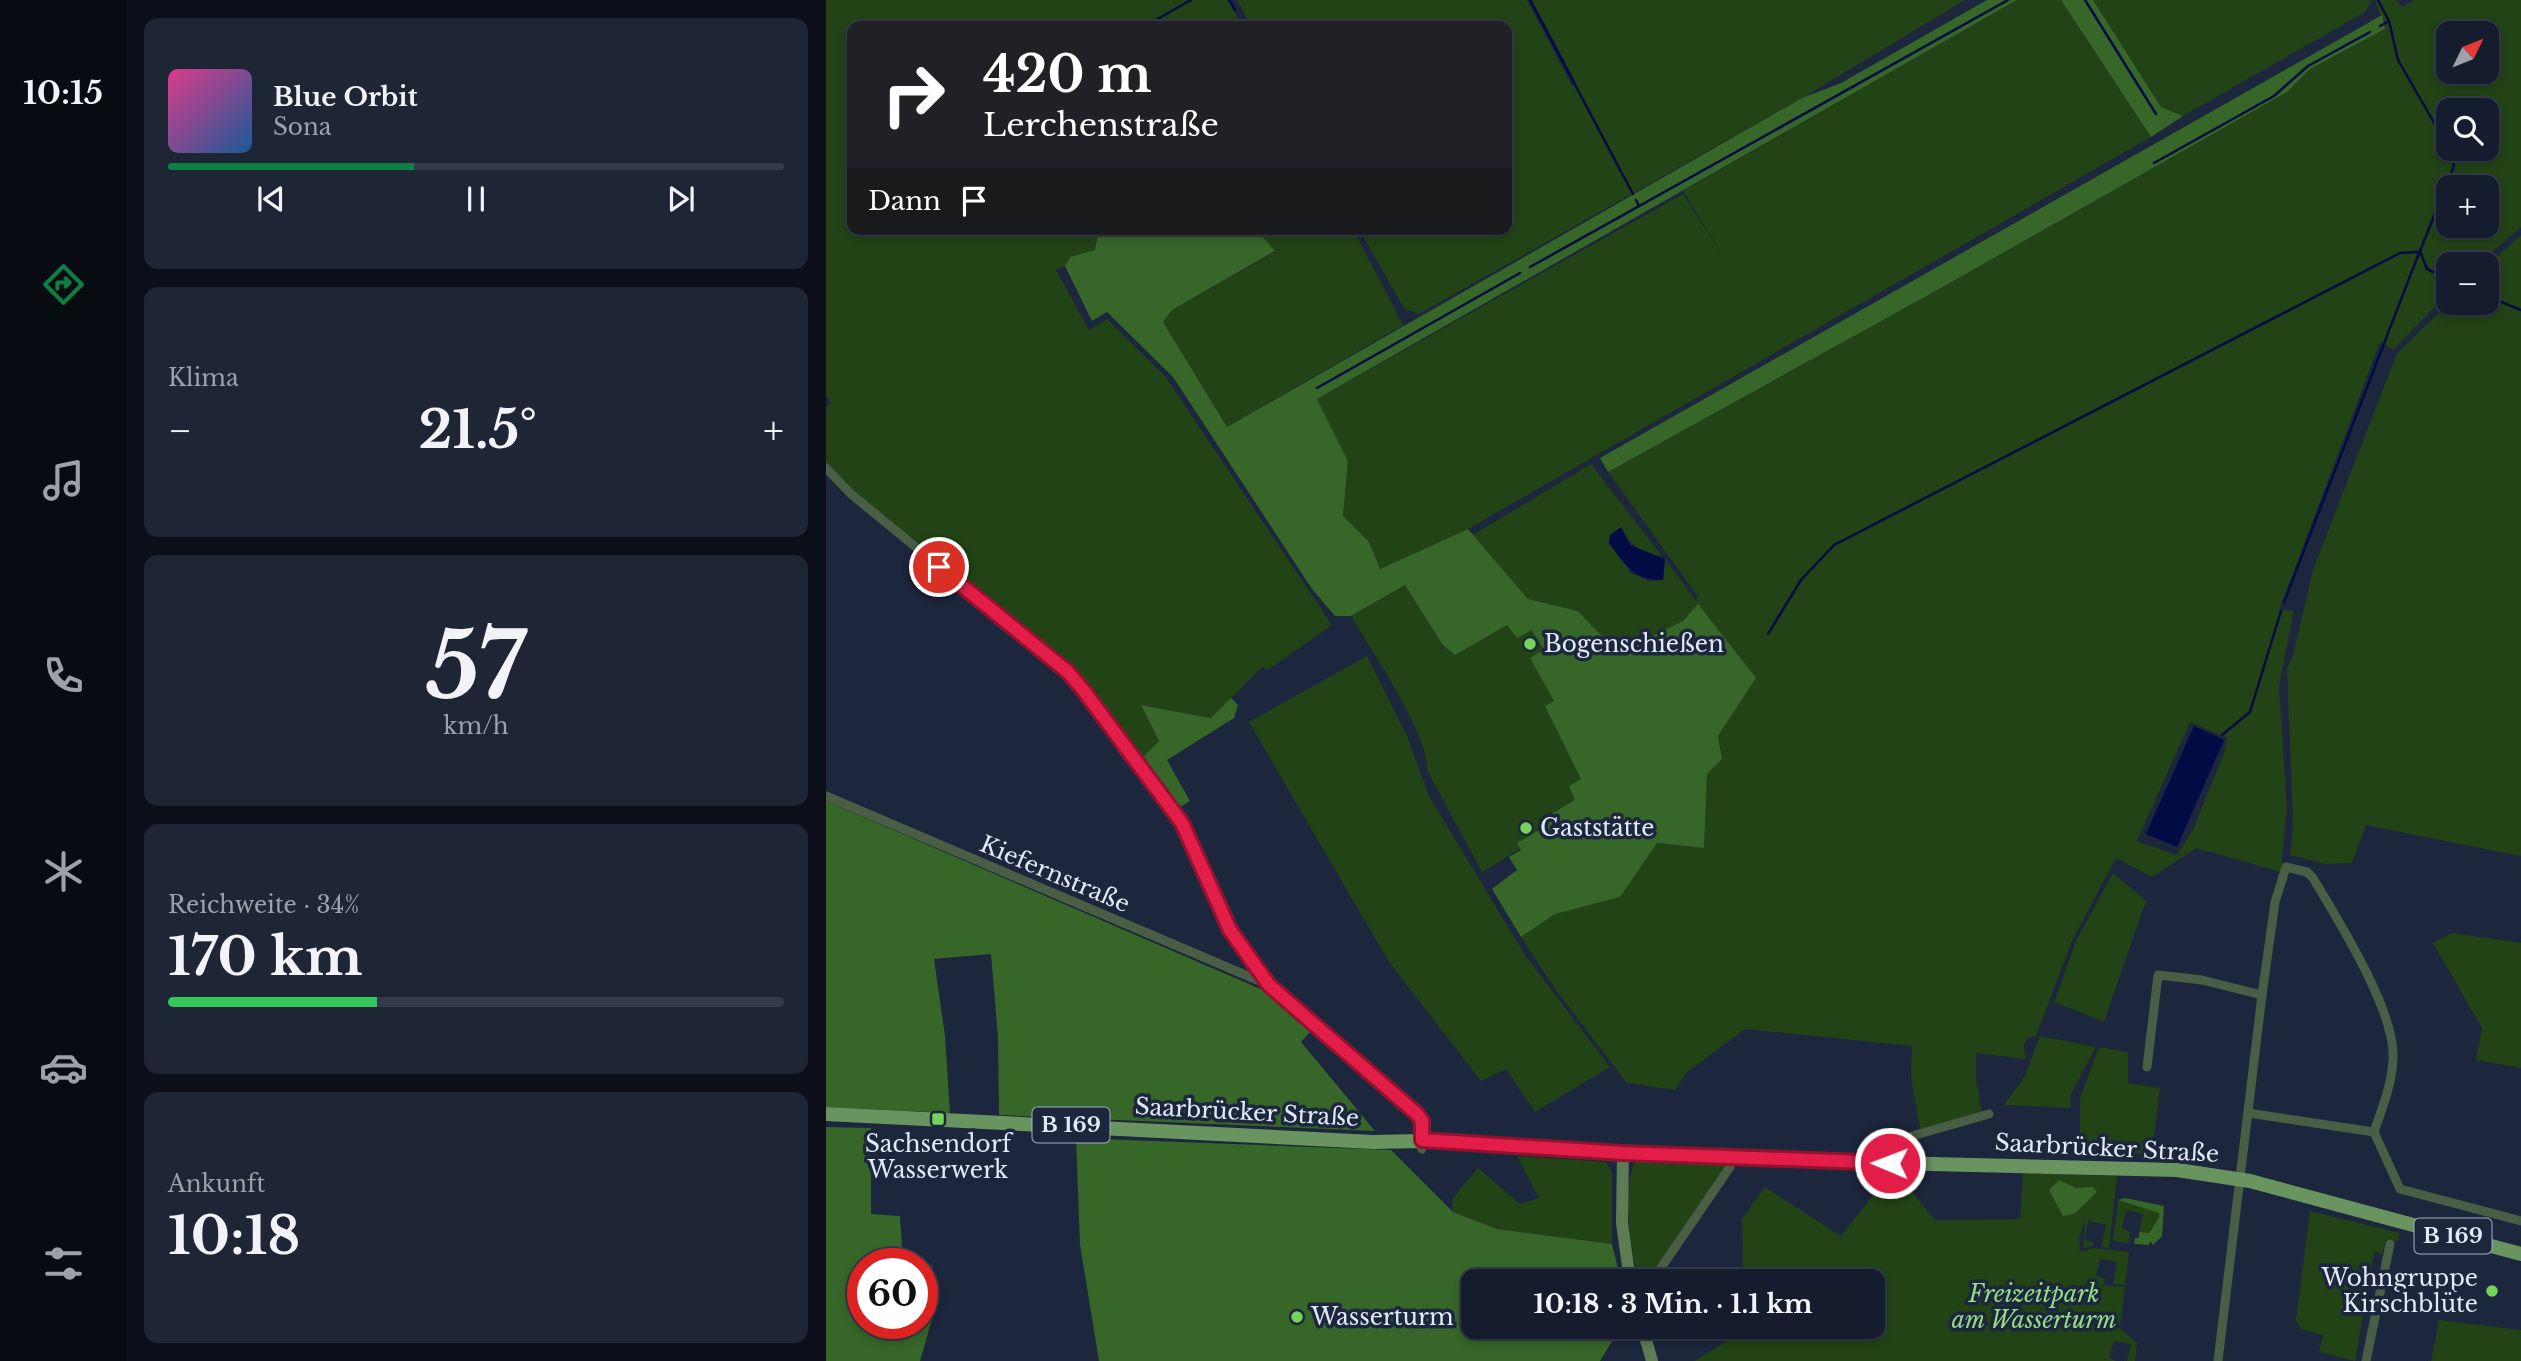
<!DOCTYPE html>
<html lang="de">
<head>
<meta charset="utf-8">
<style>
	:root { --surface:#151c2d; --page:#1e2535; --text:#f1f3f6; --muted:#9da1aa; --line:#343a49; --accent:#0b8043 }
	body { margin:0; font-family:"Libre Baskerville",serif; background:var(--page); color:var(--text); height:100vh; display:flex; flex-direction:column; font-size:26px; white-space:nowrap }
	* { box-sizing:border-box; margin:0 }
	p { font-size:23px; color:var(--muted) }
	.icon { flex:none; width:38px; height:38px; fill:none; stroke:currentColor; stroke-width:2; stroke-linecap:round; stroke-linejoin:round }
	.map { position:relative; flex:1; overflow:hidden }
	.drawer { display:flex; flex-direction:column; gap:18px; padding:18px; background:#0c0f19; width:700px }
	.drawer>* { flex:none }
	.guide { position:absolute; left:21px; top:21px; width:665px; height:214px; border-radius:14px; box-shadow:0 4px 10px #0003,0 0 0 2px var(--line); background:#202124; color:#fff; overflow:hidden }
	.needle { width:46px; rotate:47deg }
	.fabs { position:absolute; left:1610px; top:21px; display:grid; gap:14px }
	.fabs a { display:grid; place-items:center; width:63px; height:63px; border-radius:14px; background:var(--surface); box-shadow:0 4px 10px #0003,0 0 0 2px var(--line); font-size:35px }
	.speed { position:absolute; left:21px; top:1248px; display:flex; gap:14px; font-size:35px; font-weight:700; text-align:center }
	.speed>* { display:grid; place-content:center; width:91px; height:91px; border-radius:50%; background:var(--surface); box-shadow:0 4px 10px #0003,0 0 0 2px var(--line); line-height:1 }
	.speed .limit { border:10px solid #d22; background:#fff; color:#111 }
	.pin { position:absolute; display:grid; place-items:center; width:60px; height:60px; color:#fff; margin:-30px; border:4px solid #fff; border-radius:50%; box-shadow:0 2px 7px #0007 }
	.me { position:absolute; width:77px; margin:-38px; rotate:271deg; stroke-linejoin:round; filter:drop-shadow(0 0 5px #0008) }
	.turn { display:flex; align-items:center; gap:24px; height:147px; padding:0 21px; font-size:32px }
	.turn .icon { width:91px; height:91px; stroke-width:2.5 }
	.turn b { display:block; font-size:49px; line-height:60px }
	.then { display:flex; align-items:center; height:66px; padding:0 21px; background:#0003; gap:14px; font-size:26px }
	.big { font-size:52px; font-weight:700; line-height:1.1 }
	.drawer .tile { flex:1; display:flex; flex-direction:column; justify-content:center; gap:10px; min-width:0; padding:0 24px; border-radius:14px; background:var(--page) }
	.drawer .dial { align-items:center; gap:0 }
	.dial b { font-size:91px; line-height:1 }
	.song { display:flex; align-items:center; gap:21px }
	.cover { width:84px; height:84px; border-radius:10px; background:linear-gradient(135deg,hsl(330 70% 55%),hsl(210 70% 35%)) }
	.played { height:7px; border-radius:4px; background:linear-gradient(90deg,var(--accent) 40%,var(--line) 40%) }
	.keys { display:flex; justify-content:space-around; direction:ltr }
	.heat { display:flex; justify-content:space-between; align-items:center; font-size:38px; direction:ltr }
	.charge { height:10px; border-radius:5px; background:linear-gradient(90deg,#34c759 34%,var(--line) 0) }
	.trip { position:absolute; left:635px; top:1269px; width:424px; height:70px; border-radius:14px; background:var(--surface); box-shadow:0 4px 10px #0003,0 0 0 2px var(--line); font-weight:700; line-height:70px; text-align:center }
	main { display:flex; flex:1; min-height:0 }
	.menu { display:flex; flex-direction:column; width:126px; justify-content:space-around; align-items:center; background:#080b12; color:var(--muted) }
	.menu .icon { width:49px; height:49px }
	.menu .active { color:var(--accent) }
	.menu b { font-size:32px; color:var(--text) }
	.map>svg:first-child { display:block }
	.green { fill:#214316; fill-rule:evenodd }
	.forest { fill:#366628 }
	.water { fill:#020b44 }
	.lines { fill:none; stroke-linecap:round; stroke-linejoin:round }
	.stream { stroke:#020b44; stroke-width:2.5 }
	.minor { stroke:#495e44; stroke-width:9 }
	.secondary { stroke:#5c7c53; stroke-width:12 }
	.primary { stroke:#6a945f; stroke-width:14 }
	.route-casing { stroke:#92132f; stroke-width:18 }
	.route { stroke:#e11d48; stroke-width:12 }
	.poi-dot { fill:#75d25a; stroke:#1c263c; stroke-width:2.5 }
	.labels { text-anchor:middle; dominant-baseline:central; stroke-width:7; stroke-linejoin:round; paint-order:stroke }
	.shield { fill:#1c263c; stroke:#a7afc0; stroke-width:2 }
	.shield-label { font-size:21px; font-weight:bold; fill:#e2eaf8 }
	.poi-label { font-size:23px; fill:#e2eaf8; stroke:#1c263c; text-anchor:start }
	.street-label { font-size:23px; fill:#e2eaf8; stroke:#1c263c }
	.park-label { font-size:23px; font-style:italic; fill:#97db84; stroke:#1c263c }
</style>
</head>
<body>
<main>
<nav class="menu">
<b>10:15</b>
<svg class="icon active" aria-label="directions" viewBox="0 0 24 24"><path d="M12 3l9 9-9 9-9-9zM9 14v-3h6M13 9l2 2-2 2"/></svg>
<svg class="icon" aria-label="music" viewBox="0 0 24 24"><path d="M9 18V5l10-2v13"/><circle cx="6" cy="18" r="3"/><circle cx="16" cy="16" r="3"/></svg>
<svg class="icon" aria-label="phone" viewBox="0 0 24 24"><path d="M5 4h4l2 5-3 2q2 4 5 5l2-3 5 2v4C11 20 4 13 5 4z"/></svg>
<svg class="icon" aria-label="climate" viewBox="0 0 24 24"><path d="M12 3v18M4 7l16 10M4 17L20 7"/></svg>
<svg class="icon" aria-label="car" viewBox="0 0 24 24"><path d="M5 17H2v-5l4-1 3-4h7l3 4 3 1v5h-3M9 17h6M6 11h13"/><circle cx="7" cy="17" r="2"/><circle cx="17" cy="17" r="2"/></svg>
<svg class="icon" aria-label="filters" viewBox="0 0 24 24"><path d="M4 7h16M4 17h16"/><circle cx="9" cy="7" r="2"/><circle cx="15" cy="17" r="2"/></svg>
</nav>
<section class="drawer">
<div class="tile">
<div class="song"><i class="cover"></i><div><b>Blue Orbit</b><p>Sona</p></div></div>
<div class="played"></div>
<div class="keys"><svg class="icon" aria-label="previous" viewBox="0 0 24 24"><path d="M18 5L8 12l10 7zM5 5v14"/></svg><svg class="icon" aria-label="pause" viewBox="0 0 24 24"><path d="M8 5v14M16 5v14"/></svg><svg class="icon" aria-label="next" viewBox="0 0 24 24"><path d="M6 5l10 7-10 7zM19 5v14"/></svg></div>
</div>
<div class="tile"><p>Klima</p>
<div class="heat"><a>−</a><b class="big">21.5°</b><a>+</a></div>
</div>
<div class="tile dial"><b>57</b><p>km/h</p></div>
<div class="tile"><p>Reichweite · 34%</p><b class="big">170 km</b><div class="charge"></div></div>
<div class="tile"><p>Ankunft</p><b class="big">10:18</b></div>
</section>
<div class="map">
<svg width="1695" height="1361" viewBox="0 0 1695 1361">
	<rect width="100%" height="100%" fill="#1c263c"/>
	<g class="green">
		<polygon points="0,0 402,0 416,26 26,26 26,229 273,229 269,250 244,257 239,266 230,270 263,330 281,319 339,376 506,625 442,670 436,667 386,718 315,705 333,741 315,759 270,699 29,493 0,464 0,407 5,403 0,396"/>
		<polygon points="411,0 701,0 746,86 750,82 706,0 1139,0 976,98 593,314 578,308 533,229 681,229 681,26 425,26"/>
		<polygon points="1191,0 1235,0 1325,137 642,529 554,569 543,543 517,516 522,461 491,399 857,194 897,256 857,191"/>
		<polygon points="1267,0 1546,0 1539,12 1357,116 1335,107"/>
		<path d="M1549,0H1570L1576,7L1588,0H1695V227L1652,264H1622V293L1567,350L1554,342L1453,610L1468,611L1453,686L1461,808L1455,872L1370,848L1326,877L1290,858L1246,941L1210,1036L1201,1038L1198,1045L1200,1059L1150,1053V1078L1156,1114L1094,1129L1085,1078L1086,1046L919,1029L860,1073L849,1090L801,1083L729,989L695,937L729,914L793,897L831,843L878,848L881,774L896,759L892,736L930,678L857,621L792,654L752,611L702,599L647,535L765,464L836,556C815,559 804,542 795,527L804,573L823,581L837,580L839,559L871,602V595L782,472L1115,288L1461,92L1484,69L1559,29ZM1622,33H1661V72H1622ZM1622,110H1661V149H1622ZM1622,187H1661V226H1622ZM1364,722L1401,738L1399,751L1366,832L1350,855L1311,841Z"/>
		<polygon points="430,229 527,229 577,325 401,427 337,322 346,310 449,252"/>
		<polygon points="1695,235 1695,856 1540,825 1526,863 1499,864 1464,855 1467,826 1461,668 1467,655 1487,570 1571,353 1623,303 1661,303 1661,266"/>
		<path d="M579,585L616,644L701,613L724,648L771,780C740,819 698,848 656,872L601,770C604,737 544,648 525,616Z"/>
		<polygon points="541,656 581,736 603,796 699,955 784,1067 709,1112 680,1069 655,1081 563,962 423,722"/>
		<polygon points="1287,873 1320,901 1278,1022 1228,1002 1250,941"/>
		<polygon points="1626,933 1695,943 1695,1068 1650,1060 1656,1028 1607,943"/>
		<polygon points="1214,1036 1270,1047 1245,1094 1245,1108 1178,1105 1199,1076"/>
		<polygon points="1273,1047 1302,1052 1302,1083 1334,1088 1326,1153 1254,1155 1254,1098"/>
		<polygon points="691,1156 780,1162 786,1172 786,1244 671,1229 627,1212 626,1199 652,1168 694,1204 713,1198"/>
		<path d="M816,1160L903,1164L823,1281H812C805,1250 795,1191 809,1162Z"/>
		<polygon points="1197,1173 1291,1176 1283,1248 1275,1247 1280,1225 1263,1221 1258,1239 1268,1242 1267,1246 1257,1248 1259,1219 1253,1239 1254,1252 1267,1248 1303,1252 1299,1285 1287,1284 1291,1262 1274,1259 1270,1276 1279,1279 1278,1284 1258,1288 1274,1285 1299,1287 1294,1326 1283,1324 1268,1330 1294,1328 1311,1343 1309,1361 1301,1361 1305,1344 1288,1341 1283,1358 1290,1361 869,1361 923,1327 1046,1326 1046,1281 917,1281 916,1219 939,1187 1015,1236 1064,1174 1071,1174 1109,1220 1194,1219"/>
		<polygon points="1292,1200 1333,1213 1334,1218 1323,1233 1313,1232 1317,1214 1300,1210 1296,1228 1304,1231 1303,1243 1287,1241"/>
		<polygon points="1484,1211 1574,1233 1572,1241 1560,1240 1556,1254 1548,1252 1529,1361 1493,1352 1497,1335 1475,1329 1470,1321"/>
		<polygon points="1613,1320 1695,1330 1695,1361 1605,1361"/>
	</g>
	<g class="forest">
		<polygon points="1161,0 1191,0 491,399 522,461 517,516 543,542 554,569 642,529 702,599 752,611 792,653 857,621 872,604 930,678 892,736 896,759 881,774 878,848 831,843 794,897 729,914 695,937 666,889 691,870 683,857 695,850 691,843 720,826 717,819 749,800 743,786 755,779 719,706 728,701 704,658 718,650 706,630 691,638 681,625 629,655 616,644 579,585 525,616 509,616 486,589 347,377 281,312 266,321 239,266 244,257 269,250 273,229 430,229 449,251 346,310 337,322 401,427 976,98 1015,83"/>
		<polygon points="1235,0 1267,0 1335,107 1357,116 1325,137"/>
		<polygon points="1556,15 1559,29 1484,69 1461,92 1115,288 782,472 774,458"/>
		<polygon points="405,698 412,705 408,718 341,760 364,801 351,809 315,759 333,741 315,705 385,718"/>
		<polygon points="0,801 446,994 488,1028 475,1042 549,1131 173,1115 172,1038 165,954 108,959 119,1036 124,1113 0,1107"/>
		<polygon points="0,1127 45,1128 45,1214 74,1216 77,1261 93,1263 37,1264 37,1323 96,1323 96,1264 106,1265 106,1319 94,1361 0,1361"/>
		<polygon points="250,1138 565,1150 627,1212 671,1229 786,1244 795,1281 648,1281 648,1326 795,1327 774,1361 273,1361 254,1245"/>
		<polygon points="1233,1180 1250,1188 1267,1187 1271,1192 1248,1214 1237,1216 1223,1190"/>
		<polygon points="1299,1198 1338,1206 1336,1236 1327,1245 1324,1241 1323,1245 1308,1244 1309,1238 1313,1238 1313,1232 1323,1233 1333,1218 1333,1213 1292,1200"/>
	</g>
	<g class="water">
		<path d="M795,527L804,545L839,559L837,580C808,581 799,565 783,543L784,535Z"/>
		<polygon points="1368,726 1398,740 1351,847 1320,834"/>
	</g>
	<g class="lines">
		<g class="stream">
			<polyline points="403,0 409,10"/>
			<polyline points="704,0 807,194"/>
			<polyline points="1259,0 1330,114"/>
			<polyline points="1552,0 1563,21 1572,60 1622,147"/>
			<polyline points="319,26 365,0"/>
			<polyline points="1554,26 1563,21"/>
			<polyline points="1328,163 1448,96 1482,66 1544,32"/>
			<polyline points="810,200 813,206"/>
			<polyline points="704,267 1182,0"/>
			<polyline points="1622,279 1601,269 1594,251 1628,166 1623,149"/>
			<polyline points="1661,296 1695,310"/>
			<polyline points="491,388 694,273"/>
			<polyline points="1458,602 1593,253"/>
			<polyline points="942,634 975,580 1008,545 1574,253 1593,252"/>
			<polyline points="1396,735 1424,712 1455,611"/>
		</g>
		<g class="minor">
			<polyline points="0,468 25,494 242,672 259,691 356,823 404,930 443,985 591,1114 596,1121 596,1149"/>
			<polyline points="0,796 443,985"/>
			<polyline points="1321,1067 1332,975 1376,980 1436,995"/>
			<polyline points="1422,1113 1548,1132 1574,1189 1695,1221"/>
			<polyline points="1064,1163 1066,1150 1086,1136 1163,1114"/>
			<polyline points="826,1281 904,1167"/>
			<path d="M1392,1361L1436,995L1449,902L1460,867L1481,872L1487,878C1512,920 1570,1012 1567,1059C1566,1085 1556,1108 1548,1132"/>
			<polyline points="1540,1361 1564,1244"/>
		</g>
		<g class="secondary">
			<polyline points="797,1153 796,1223 804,1281"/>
			<polyline points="816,1326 826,1361"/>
		</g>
		<polyline class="primary" points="0,1114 547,1142 596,1141 797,1153 1023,1162 1351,1170 1424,1181 1695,1254"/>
	</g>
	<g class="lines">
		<g class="route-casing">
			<polyline id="route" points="113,567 242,672 258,691 356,823 404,930 443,985 591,1114 596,1121 596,1140 797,1153 1064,1163"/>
		</g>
		<use href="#route" class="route"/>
	</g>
	<g class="poi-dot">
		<circle cx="704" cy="644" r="7"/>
		<circle cx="700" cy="828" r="7"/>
		<rect x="105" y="1112" width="14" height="14" rx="3.5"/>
		<circle cx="1666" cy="1291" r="7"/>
		<circle cx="471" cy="1317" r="7"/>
	</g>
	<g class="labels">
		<g class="shield">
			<rect x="206.5" y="1107.5" width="77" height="35" rx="5"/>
			<rect x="1588.5" y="1218.5" width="77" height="35" rx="5"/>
		</g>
		<g class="shield-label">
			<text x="245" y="1125">B 169</text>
			<text x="1627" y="1236">B 169</text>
		</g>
		<g class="poi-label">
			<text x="718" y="644">Bogenschießen</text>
			<text x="714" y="828">Gaststätte</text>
			<text x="112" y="1144" text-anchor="middle">Sachsendorf<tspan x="112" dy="26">Wasserwerk</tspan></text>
			<text x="1652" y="1278" text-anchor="end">Wohngruppe<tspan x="1652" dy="26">Kirschblüte</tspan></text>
			<text x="485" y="1317">Wasserturm</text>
		</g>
		<g class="street-label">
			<text transform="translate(229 874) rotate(23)">Kiefernstraße</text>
			<text transform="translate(421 1112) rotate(3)">Saarbrücker Straße</text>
			<text transform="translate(1281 1148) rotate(3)">Saarbrücker Straße</text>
		</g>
		<g class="park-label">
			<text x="1208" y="1294">Freizeitpark<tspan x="1208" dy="26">am Wasserturm</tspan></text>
		</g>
	</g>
</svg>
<div class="fabs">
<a><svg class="needle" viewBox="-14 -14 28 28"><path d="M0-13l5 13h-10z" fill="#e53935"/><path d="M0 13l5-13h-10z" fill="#9da1aa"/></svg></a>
<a><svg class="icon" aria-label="search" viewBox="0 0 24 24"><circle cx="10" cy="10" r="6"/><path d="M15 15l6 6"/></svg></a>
<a>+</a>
<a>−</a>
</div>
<div class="speed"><div class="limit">60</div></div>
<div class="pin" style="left:113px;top:567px;background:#d93025"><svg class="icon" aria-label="arrive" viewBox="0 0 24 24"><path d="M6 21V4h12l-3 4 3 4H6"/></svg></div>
<svg class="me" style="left:1064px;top:1163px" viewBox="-20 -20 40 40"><circle r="17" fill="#e11d48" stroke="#fff" stroke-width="3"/><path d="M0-11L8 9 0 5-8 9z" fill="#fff"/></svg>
<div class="trip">10:18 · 3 Min. · 1.1 km</div>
<div class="guide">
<div class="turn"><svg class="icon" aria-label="right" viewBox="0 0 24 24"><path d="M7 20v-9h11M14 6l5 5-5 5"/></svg><div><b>420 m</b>Lerchenstraße</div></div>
<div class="then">Dann<svg class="icon" aria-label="arrive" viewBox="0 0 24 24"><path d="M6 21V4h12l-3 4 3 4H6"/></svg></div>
</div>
</div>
</main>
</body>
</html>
